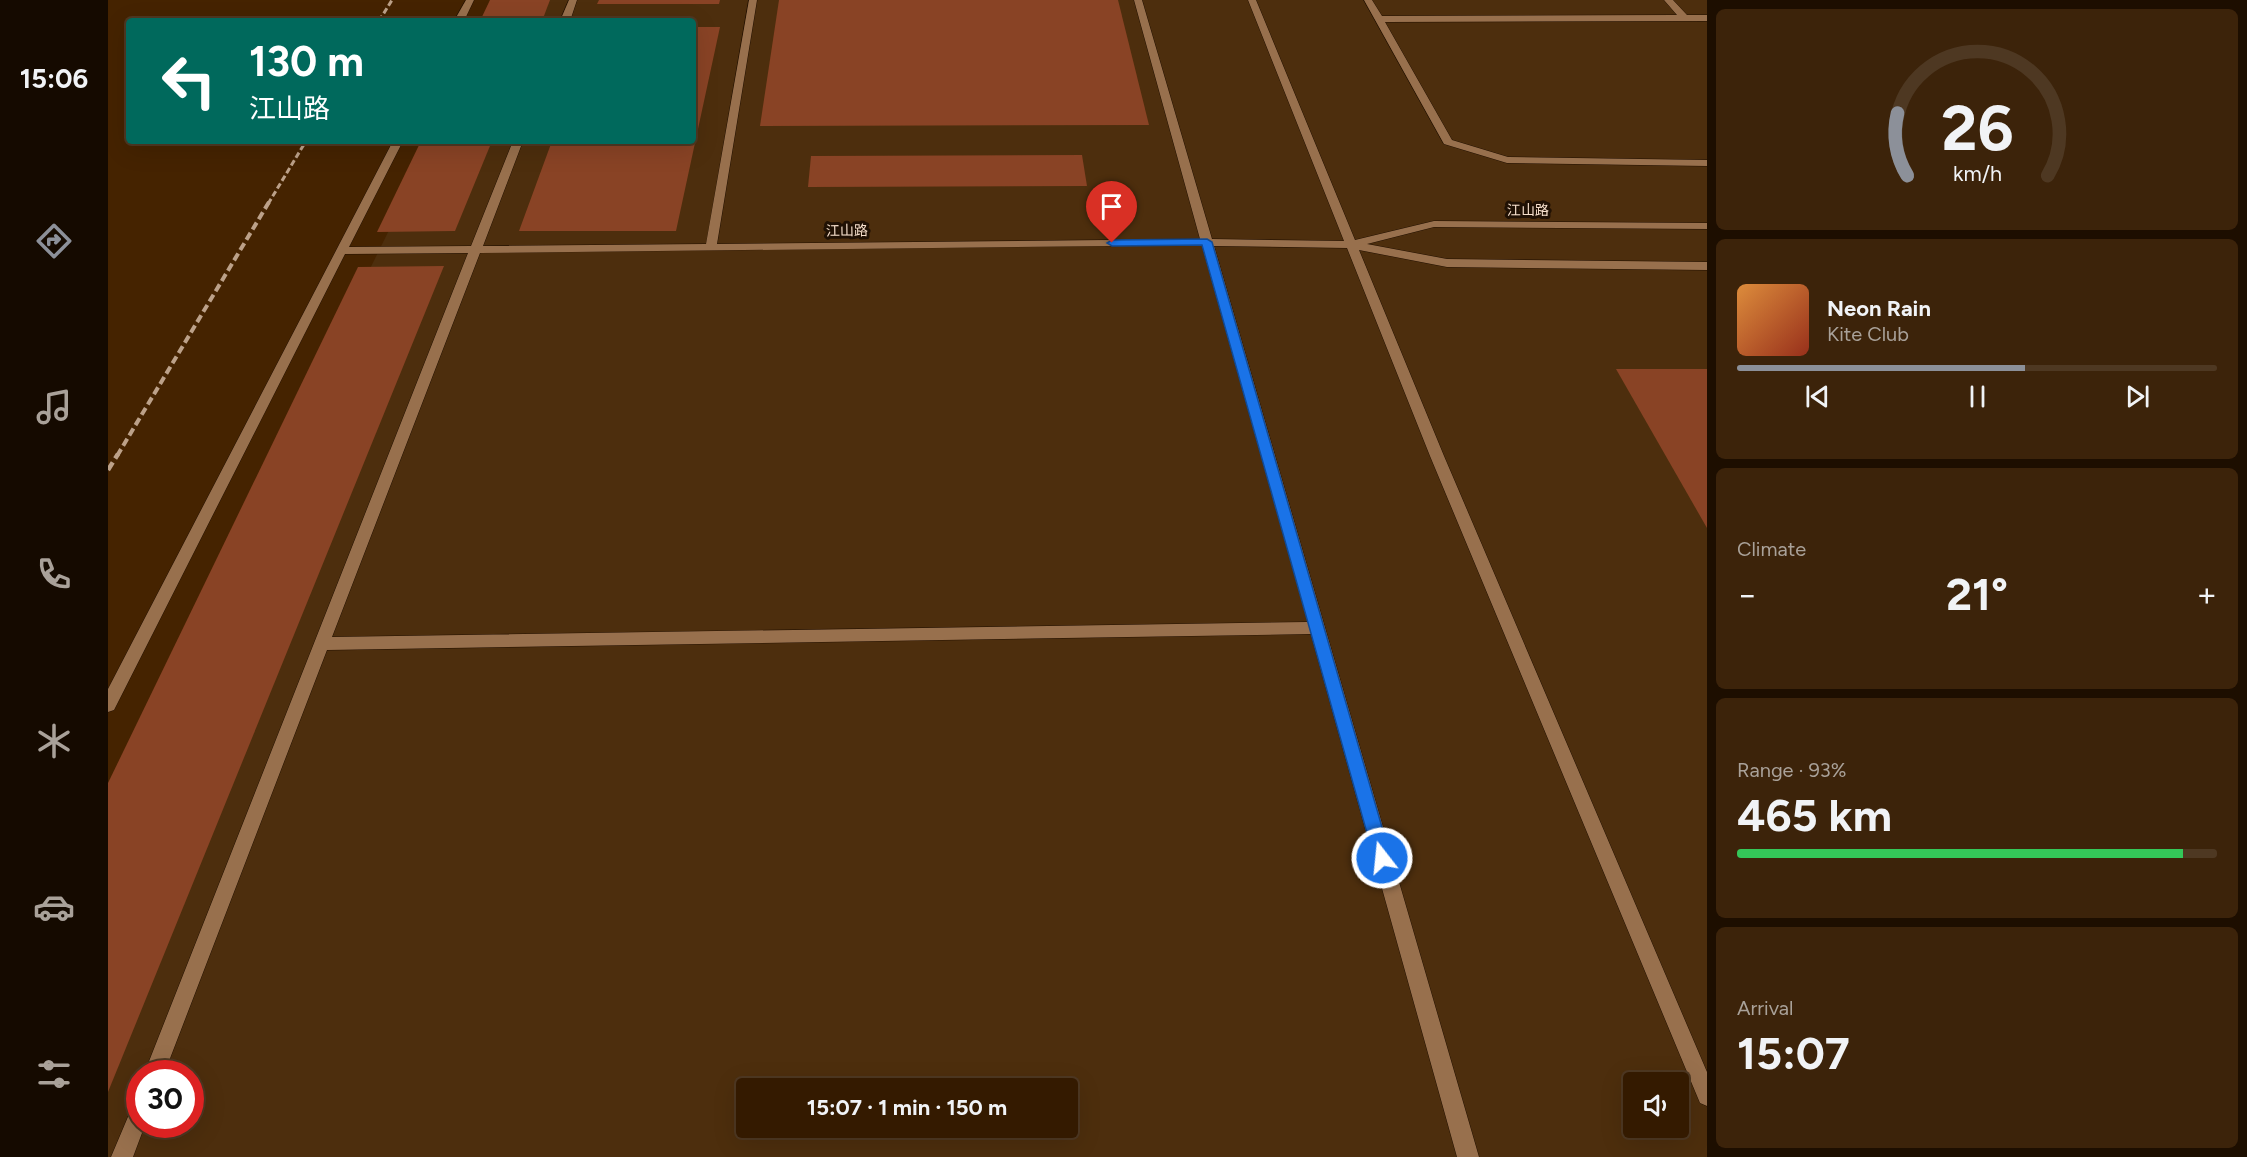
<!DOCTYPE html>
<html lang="en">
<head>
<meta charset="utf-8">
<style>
	:root { --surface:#341a00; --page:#3c230a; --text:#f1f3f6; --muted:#a9a199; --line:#4e3822; --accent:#8c9099 }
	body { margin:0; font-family:Figtree,"Noto Sans SC",sans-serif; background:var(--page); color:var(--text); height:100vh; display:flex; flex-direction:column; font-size:22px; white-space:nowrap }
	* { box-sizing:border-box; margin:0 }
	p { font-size:20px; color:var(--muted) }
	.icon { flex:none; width:33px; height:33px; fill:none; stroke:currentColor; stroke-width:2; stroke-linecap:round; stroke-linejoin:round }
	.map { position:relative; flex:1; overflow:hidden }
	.side { display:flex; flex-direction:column; gap:9px; padding:9px; background:#1d0e00; width:540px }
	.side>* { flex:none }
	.guide { position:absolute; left:18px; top:18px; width:570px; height:126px; border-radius:6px; box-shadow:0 6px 24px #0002,0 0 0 2px var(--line); background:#00695c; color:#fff; overflow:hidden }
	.tools { position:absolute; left:1515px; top:1072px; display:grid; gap:12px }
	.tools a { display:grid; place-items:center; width:66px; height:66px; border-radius:6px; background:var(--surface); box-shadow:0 6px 24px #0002,0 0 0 2px var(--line); font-size:30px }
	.speed { position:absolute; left:18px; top:1060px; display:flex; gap:12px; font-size:30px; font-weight:700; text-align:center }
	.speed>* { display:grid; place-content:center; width:78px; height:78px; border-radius:50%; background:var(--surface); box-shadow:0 6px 24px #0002,0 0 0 2px var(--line); line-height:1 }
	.speed .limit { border:9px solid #d22; background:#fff; color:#111 }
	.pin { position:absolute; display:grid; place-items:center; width:51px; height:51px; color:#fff; margin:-62px -26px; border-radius:50% 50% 50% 0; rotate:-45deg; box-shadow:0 0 6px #0007 }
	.pin .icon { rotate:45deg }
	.me { position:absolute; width:66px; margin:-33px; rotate:344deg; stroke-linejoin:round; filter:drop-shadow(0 0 4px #0008) }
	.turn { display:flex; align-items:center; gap:21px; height:126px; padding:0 24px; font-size:27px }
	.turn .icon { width:78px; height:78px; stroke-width:2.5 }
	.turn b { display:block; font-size:42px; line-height:51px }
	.big { font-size:45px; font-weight:700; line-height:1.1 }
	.side .widget { flex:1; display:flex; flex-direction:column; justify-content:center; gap:9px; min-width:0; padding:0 21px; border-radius:9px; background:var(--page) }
	.side .dial { align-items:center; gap:0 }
	.dial svg { height:156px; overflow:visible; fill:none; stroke:var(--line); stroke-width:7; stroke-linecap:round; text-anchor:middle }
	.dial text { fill:var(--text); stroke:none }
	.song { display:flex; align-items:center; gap:18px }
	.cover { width:72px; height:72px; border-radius:9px; background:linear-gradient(135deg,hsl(30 70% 55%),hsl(10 70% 35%)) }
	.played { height:6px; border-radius:3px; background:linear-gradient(90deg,var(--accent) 60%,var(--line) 60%) }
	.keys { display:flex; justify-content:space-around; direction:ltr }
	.heat { display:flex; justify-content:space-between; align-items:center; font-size:33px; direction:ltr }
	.charge { height:9px; border-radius:4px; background:linear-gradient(90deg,#34c759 93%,var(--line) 0) }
	.trip { position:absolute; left:628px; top:1078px; width:342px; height:60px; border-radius:6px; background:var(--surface); box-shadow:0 6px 24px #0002,0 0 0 2px var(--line); font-weight:700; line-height:60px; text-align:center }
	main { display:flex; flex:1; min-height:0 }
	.menu { display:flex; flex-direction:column; width:108px; justify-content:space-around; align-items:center; background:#150a00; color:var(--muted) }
	.menu .icon { width:42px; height:42px }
	.menu .current { color:var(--accent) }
	.menu b { font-size:27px; color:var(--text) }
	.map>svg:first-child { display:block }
	.built { fill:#4d2e0d; fill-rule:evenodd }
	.building { fill:#894325 }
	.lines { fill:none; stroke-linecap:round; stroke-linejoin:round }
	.minor-casing { stroke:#221001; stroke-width:1 }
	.minor { fill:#98704d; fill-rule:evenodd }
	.rail-far2 { stroke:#bca189; stroke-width:3; stroke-dasharray:6 3; stroke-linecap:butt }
	.rail-far1 { stroke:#bca189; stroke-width:4; stroke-dasharray:8 4; stroke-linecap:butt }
	.rail { stroke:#bca189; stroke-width:4.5; stroke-dasharray:9 4.5; stroke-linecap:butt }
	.route { fill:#1a73e8; stroke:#114b97; stroke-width:1.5 }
	.labels { text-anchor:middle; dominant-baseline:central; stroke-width:6; stroke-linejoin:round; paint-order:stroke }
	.far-street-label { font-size:14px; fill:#f7e0cd; stroke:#201104 }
</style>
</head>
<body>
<main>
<nav class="menu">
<b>15:06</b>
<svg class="icon current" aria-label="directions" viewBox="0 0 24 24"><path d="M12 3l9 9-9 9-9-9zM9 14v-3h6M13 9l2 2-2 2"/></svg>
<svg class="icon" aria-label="music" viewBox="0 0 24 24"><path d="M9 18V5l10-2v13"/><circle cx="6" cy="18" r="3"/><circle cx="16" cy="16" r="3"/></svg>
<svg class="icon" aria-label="phone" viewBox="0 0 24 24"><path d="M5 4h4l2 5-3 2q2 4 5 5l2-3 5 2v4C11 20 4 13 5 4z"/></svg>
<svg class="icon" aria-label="climate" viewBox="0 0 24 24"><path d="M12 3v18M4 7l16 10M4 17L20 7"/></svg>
<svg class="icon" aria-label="car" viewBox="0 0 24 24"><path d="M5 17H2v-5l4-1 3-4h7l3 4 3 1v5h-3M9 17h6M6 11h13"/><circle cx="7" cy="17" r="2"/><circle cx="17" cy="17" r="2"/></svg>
<svg class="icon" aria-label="filters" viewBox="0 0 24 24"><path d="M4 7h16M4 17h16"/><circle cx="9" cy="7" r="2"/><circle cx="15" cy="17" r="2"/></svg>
</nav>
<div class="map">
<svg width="1599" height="1157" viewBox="0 0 1599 1157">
	<rect width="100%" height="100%" fill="#452300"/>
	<path class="built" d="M394,0H1599V1157H0V800L325,141H585V21H384ZM32,1074H82V1125H32ZM1526,1083H1570V1128H1526ZM639,1089H960V1128H639Z"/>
	<g class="building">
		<polygon points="382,0 442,0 434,21 372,21"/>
		<polygon points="491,0 612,0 611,4 489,4"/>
		<polygon points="671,0 1010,0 1041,125 652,126"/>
		<polygon points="585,27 612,27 568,231 411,231 444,141 585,141"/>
		<polygon points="313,141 384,141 347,231 269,232"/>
		<polygon points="974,155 979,186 700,187 703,156"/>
		<polygon points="336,266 0,1092 0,783 250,267"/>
		<polygon points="1508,369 1599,369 1599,528"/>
	</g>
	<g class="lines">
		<g class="minor-casing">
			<g id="minor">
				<polygon points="358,0 366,0 356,21 346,21"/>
				<polygon points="461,0 469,0 462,21 452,21"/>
				<path d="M641,0H649L609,244L1092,239L1026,0H1034L1104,239L1236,241L1140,0H1148L1247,240L1326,221L1599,223V229L1326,227L1259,244L1339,259L1599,262V270L1339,267L1251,250L1336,456L1599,1072V1106L1592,1103L1322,456L1239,248L1106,246L1371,1157H1349L1203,634L219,650L56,1074H36L360,253L237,254L6,710L0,712V689L285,141H295L241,247L363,246L405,141H415L375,246L598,244ZM1094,245L1200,622L224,637L372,253Z"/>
				<polygon points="1256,0 1264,0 1274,16 1569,15 1556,0 1565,0 1579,15 1599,15 1599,21 1277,22 1344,140 1400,157 1599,160 1599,166 1399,163 1336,144"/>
				<polygon points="32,1102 32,1125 37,1125 25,1157 3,1157 25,1105"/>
			</g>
		</g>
		<use href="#minor" class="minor"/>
		<g class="rail-far2">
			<polyline points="271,21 284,0"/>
			<polyline points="160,204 198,141"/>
		</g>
		<polyline class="rail-far1" points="9,456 161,202"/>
		<polyline class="rail" points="0,470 10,454"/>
	</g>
	<polygon class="route" points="1099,239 1104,242 1283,858 1280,863 1274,866 1269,863 1266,858 1094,245 1004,246 999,243 1004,240"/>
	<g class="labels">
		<g class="far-street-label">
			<text x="1420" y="210">江山路</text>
			<text transform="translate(739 231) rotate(-1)">江山路</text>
		</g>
	</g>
</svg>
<div class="tools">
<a><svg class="icon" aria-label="sound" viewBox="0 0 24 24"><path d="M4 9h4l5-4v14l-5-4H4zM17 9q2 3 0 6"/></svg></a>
</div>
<div class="speed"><div class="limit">30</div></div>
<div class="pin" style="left:1004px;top:243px;background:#d93025"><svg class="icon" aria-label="arrive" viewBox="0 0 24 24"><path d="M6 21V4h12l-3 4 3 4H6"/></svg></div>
<svg class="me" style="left:1274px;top:858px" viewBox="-20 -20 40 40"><circle r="17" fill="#1a73e8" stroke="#fff" stroke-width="3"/><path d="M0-11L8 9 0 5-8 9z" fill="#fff"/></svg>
<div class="trip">15:07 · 1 min · 150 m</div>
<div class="guide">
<div class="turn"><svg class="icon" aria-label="left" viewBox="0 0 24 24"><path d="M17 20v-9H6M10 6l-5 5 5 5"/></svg><div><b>130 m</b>江山路</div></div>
</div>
</div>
<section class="side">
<div class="widget dial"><svg viewBox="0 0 100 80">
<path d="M14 69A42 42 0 1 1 86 69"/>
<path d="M14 69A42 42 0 0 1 9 37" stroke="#8c9099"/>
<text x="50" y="56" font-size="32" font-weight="700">26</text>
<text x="50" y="72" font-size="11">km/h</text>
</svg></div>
<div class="widget">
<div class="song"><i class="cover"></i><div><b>Neon Rain</b><p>Kite Club</p></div></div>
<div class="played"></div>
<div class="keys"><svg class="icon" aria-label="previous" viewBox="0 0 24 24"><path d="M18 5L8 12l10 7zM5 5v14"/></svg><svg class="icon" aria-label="pause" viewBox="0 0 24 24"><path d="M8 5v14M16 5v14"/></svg><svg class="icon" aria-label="next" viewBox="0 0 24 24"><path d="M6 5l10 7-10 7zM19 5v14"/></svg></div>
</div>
<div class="widget"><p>Climate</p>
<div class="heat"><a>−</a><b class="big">21°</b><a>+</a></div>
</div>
<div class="widget"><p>Range · 93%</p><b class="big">465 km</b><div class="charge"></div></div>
<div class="widget"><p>Arrival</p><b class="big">15:07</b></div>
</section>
</main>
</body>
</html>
